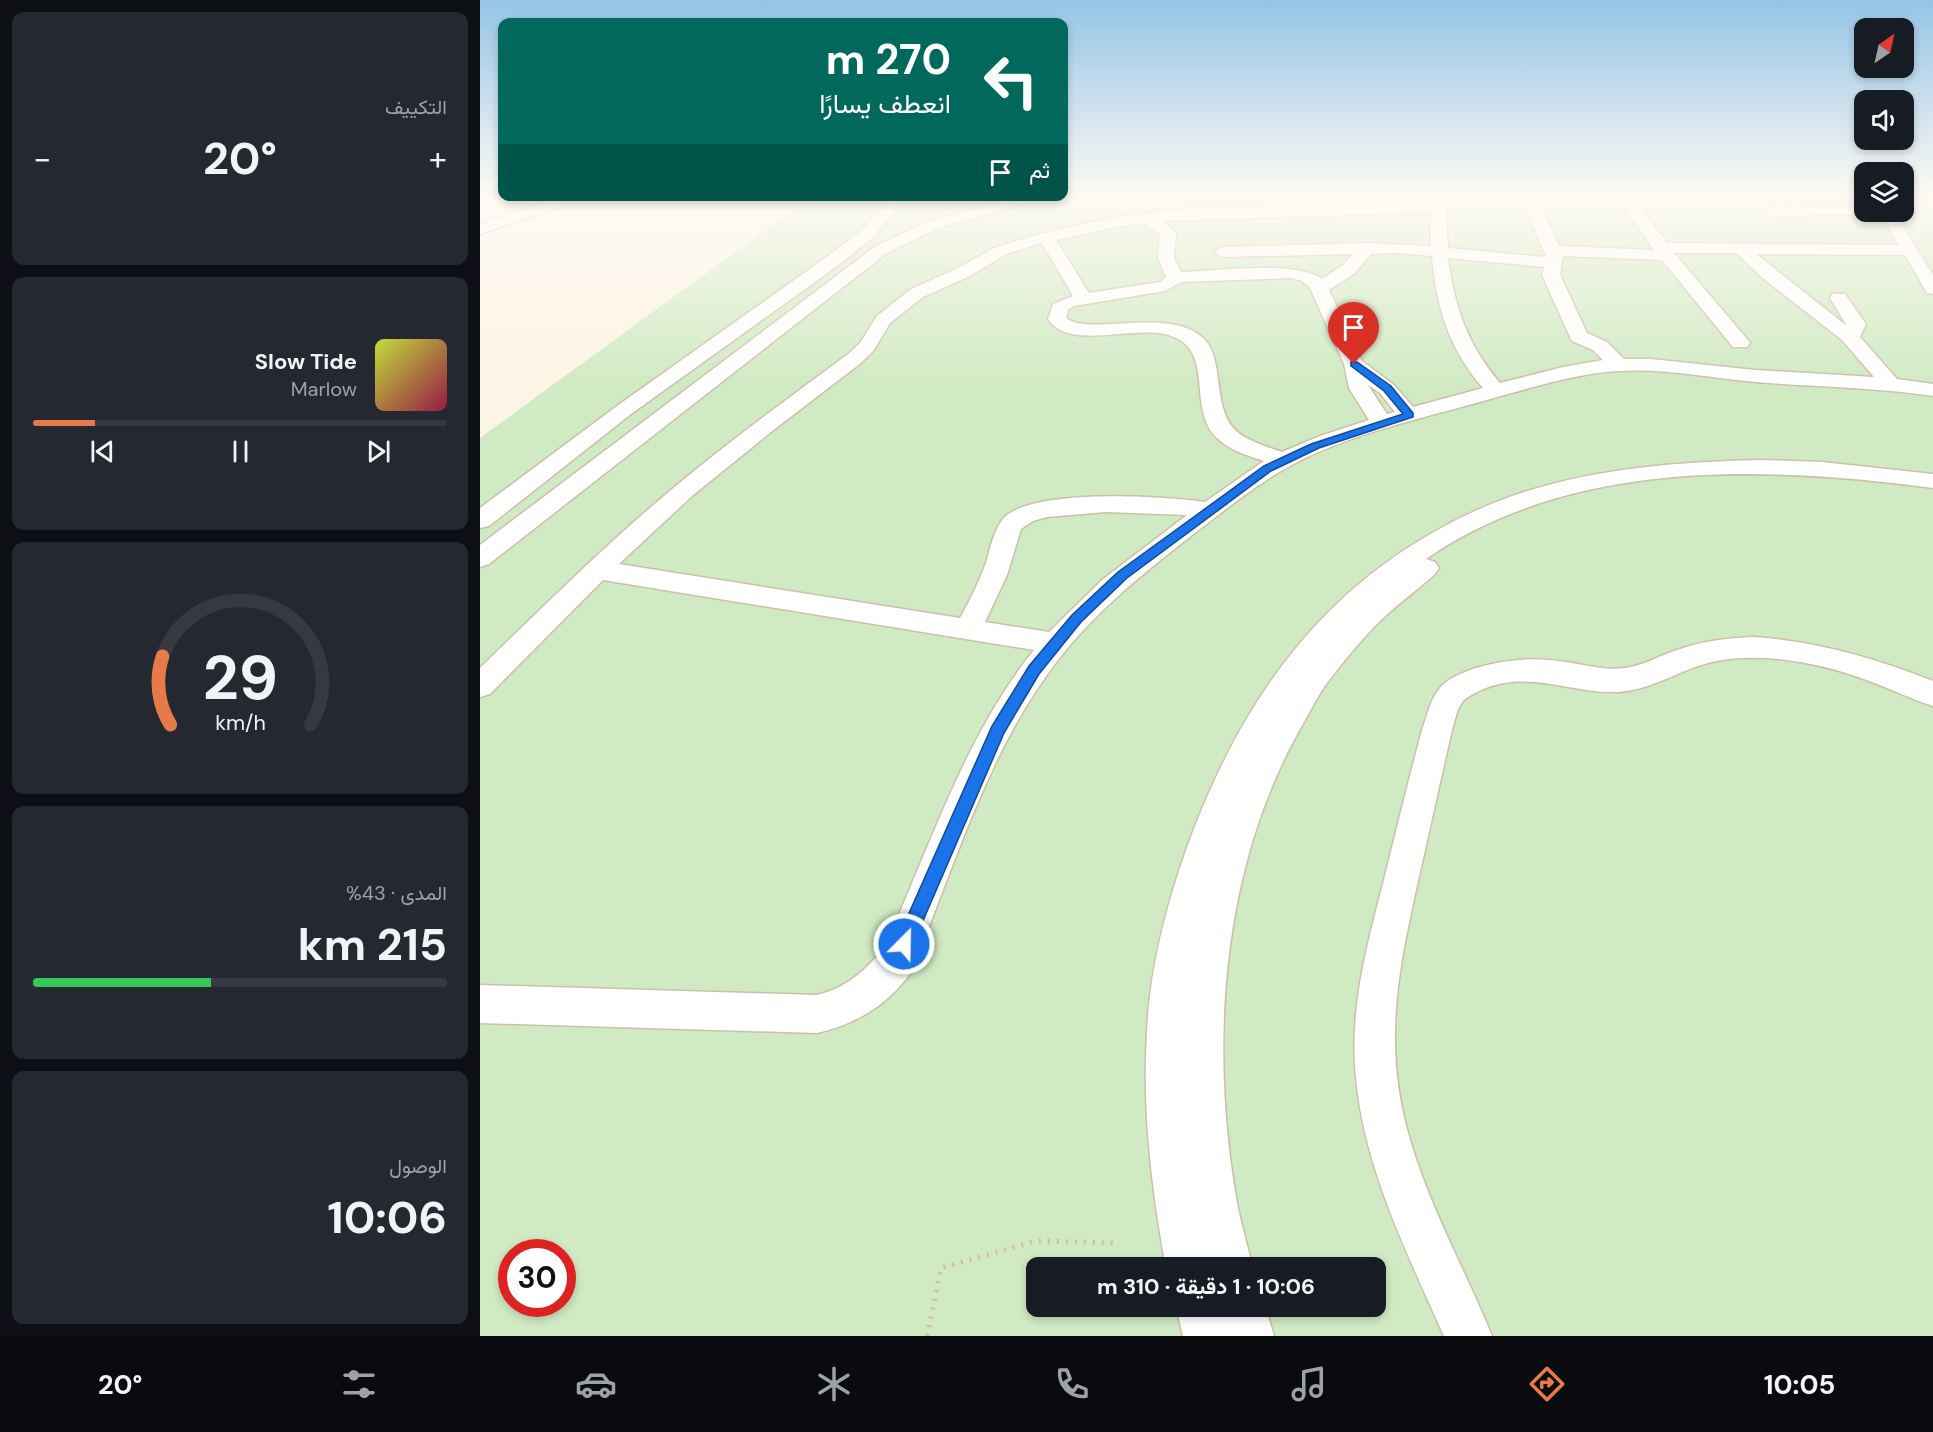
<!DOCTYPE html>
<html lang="ar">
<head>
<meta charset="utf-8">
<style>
	:root { --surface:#171b24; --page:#242831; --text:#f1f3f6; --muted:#9ea1a6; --line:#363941; --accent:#e87a49 }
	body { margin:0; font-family:"DM Sans",Vazirmatn,sans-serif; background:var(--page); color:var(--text); direction:rtl; height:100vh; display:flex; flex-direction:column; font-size:22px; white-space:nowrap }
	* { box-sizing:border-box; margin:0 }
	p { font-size:20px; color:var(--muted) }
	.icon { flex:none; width:33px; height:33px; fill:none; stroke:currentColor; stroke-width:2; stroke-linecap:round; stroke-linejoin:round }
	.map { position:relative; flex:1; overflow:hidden; direction:ltr }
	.drawer { display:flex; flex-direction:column; gap:12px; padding:12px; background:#0d0f14; width:480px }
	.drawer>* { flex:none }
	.hud { position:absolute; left:18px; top:18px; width:570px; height:183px; border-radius:12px; box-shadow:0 3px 9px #0003; direction:rtl; background:#00695c; color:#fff; overflow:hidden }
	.needle { width:39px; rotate:34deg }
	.tools { position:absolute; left:1374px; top:18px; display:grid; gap:12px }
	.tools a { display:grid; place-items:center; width:60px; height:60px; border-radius:12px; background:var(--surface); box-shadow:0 3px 9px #0003; font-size:30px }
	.speed { position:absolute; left:18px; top:1239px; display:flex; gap:12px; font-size:30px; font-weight:700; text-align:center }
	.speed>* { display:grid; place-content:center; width:78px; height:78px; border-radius:50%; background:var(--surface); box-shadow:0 3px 9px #0003; line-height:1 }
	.speed .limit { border:9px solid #d22; background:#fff; color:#111 }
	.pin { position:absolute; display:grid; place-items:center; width:51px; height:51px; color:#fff; margin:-62px -26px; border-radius:50% 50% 50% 0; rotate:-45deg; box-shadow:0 0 6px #0007 }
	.pin .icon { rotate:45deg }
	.me { position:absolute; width:66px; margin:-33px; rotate:23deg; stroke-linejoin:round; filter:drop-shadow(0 0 4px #0008) }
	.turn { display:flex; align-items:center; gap:21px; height:126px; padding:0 18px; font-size:27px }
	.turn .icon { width:78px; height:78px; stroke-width:2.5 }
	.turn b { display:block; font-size:42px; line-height:51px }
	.then { display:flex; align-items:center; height:57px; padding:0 18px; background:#0003; gap:12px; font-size:22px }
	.big { font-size:45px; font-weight:700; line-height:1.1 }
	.drawer .widget { flex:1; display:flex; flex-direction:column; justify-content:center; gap:9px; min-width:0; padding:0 21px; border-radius:12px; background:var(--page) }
	.drawer .dial { align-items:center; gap:0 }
	.dial svg { height:156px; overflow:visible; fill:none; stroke:var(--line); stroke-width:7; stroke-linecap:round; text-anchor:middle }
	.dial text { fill:var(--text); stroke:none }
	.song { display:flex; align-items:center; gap:18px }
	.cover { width:72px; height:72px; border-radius:9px; background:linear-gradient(135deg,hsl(70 70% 55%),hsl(340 70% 35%)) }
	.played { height:6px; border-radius:3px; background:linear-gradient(90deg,var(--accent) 15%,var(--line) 15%) }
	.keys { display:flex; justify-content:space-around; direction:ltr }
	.heat { display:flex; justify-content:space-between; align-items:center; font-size:33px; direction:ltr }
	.charge { height:9px; border-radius:4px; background:linear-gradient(90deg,#34c759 43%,var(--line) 0) }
	.trip { position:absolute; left:546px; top:1257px; width:360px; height:60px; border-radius:12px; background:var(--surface); box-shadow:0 3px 9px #0003; font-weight:700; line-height:60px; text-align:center; direction:rtl }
	.tabs { display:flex; height:96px; justify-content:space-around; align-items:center; background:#090b0e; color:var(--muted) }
	.tabs .icon { width:42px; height:42px }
	.tabs .on { color:var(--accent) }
	.tabs b { font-size:27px; color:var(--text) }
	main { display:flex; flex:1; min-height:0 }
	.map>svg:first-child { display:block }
	.green { fill:#d0eac3; fill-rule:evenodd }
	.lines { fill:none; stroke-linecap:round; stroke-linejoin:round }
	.minor-casing { stroke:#cebeab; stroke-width:3 }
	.path-far1 { stroke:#d7ba9f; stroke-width:2; stroke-dasharray:1 2; stroke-linecap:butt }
	.path { stroke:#d7ba9f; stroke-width:5; stroke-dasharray:2 7; stroke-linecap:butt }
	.minor { fill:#fff; fill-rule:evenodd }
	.route { fill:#1a73e8; stroke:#114b97; stroke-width:1.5 }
</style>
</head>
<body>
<main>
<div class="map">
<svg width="1453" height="1336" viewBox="0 0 1453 1336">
	<rect width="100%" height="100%" fill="#fcf5e5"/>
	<path class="green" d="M329,198H1384V212H1424V198H1453V1336H0V438ZM32,1252H82V1304H32ZM556,1268H896V1306H556Z"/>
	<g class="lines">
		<g class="minor-casing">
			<g id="minor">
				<polygon points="78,198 99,198 97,201 0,234 0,224"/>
				<polygon points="412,198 427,198 392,238 360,264 151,414 9,526 0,528 0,508 137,406 348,256 380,232"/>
				<polygon points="532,198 554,198 552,201 459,228 408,252 9,564 0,567 0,545 396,246 447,222"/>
				<path d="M951,198H965L968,248L1066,257L1042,198H1056L1079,246L1174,250L1139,198H1153L1187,243L1419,245C1415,239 1412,230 1407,225C1394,209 1315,216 1293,217L1285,212L1293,207L1384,208V212H1405L1418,218L1453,275V294L1447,293L1425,255L1276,254L1367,326L1350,298L1353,294H1365L1386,324L1380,337L1417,379L1453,384V396C1394,387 1335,387 1276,382C1230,378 1184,368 1138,371C1092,374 1048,389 1003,401C946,417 888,430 834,454C793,472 759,499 724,526C667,570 609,615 567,675C503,764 472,874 430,974C406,1006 376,1024 337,1033L0,1023V985L337,995C366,988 385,971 404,948C450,848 484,737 554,650L123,580L10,694L0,697V668C64,606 128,542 197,485C252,439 310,397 367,355L380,343L397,316L431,289L478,268L514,248L560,234L636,217L705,209L951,203ZM951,212V246L887,243L742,247L734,252L742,257L873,254L863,265L842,279C817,260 735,271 701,272L694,258L696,233L683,221ZM663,223L680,234L678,258L686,277L680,282L609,293L576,240L636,227ZM562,243L593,296L573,304L568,319C592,355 665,318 700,340C732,360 708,412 738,439C751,451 769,456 784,461L725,502C685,496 548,487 522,520C513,533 510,549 506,563C499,582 490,600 480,618L139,564L212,496L296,428L381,363L394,350L410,323L443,297L490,276L526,254ZM919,253L952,256C956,307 969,349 1003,388L933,407L914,385L882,361L849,290L875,273L891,254ZM1194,253H1257L1279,275L1362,340L1394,377L1275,370L1171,359H1144L1127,342L1107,333L1080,275L1083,256L1182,260L1253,347H1267L1270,343L1267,339ZM968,258L1064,267L1062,275L1090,337L1092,341L1113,350L1123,360L1083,367L1020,383C988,346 974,306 968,258ZM812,278L822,281L830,288L864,364L869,388L889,420L840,436L802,452C748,434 744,428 737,372C735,360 733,348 724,339C690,305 609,337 586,318L588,310L594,306L685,291L701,282ZM888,385L900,393L915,412L907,414ZM626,512L707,515L622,580L569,632L505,622L527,575L541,529L553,521L567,517Z"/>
				<path d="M1284,460L1342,462L1453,474V488C1285,466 1092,458 946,559L955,562L959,568L955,574C935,592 912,608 893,628C876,646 859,667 844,687C837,698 830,711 824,722C742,862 729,1040 756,1197C760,1221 767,1244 773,1268H686C672,1190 662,1111 667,1032C670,967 687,903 709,842C764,694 848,578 995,511C1085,470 1186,462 1284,460Z"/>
				<path d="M1274,637C1336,641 1395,658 1453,681V706C1431,699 1411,689 1389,681C1344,664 1290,653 1242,660C1206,665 1175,690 1138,692C1090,694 1047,668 999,691C993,694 984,698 981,704C976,711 975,722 972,730C961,777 951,824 940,872C919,967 901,1042 930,1140C950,1208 985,1270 1012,1336H964C926,1250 880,1160 875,1064C871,1000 889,938 905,876C917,827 929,779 942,730C947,716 950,700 960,688C968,678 984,672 996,668C1026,659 1055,657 1086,662C1106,665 1125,671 1145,668C1164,666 1180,655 1197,650C1222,641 1247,638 1274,637Z"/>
				<polygon points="696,1306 785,1306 794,1336 703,1336"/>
			</g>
		</g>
		<polyline class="path-far1" points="0,203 17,198"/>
		<polyline class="path" points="447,1336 461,1268 556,1241 633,1243"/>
		<use href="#minor" class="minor"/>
	</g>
	<linearGradient id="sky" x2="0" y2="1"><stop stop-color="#95c4e7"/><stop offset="0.51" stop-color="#fefaf3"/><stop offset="1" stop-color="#fefaf3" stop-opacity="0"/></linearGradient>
	<rect width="1453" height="385" fill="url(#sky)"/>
	<polygon class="route" points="871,362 877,362 911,386 933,413 933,417 839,448 791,471 647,578 601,622 559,674 524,733 430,951 424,953 418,951 415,944 418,938 512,726 549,666 592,615 638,572 784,466 831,444 923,414 904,391 871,366"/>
</svg>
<div class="tools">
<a><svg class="needle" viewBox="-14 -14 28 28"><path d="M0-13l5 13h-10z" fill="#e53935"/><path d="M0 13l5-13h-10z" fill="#9ea1a6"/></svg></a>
<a><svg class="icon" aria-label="sound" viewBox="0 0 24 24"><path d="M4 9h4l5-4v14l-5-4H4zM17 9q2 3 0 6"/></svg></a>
<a><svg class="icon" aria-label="layers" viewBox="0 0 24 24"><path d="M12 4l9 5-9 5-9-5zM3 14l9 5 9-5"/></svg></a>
</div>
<div class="speed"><div class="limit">30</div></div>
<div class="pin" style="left:874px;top:364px;background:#d93025"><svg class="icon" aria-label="arrive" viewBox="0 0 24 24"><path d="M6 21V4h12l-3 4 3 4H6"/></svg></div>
<svg class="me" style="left:424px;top:944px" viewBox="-20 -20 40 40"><circle r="17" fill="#1a73e8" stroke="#fff" stroke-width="3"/><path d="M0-11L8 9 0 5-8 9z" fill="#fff"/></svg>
<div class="trip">10:06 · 1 دقيقة · 310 m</div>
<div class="hud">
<div class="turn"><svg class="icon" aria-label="left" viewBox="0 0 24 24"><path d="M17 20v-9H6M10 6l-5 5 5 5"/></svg><div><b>270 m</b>انعطف يسارًا</div></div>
<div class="then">ثم<svg class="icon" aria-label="arrive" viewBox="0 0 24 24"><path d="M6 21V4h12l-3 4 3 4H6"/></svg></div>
</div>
</div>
<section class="drawer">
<div class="widget"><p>التكييف</p>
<div class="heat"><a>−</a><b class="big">20°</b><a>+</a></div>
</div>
<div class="widget">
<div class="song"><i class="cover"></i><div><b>Slow Tide</b><p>Marlow</p></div></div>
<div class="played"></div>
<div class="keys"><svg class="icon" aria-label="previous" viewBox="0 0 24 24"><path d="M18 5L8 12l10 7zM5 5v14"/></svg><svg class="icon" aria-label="pause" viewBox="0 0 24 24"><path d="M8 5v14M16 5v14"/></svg><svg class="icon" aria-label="next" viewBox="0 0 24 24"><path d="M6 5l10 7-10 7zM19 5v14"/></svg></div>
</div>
<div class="widget dial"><svg viewBox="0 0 100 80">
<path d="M14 69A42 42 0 1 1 86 69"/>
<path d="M14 69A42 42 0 0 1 10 34" stroke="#e87a49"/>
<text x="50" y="56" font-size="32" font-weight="700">29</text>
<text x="50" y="72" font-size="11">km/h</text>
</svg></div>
<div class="widget"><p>المدى · 43%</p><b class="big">215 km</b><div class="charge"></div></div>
<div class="widget"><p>الوصول</p><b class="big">10:06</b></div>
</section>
</main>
<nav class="tabs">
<b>10:05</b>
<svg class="icon on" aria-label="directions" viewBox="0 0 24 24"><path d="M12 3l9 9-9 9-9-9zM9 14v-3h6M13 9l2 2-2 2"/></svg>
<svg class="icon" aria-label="music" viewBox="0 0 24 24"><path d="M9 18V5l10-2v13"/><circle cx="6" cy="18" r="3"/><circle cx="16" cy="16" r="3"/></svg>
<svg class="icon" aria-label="phone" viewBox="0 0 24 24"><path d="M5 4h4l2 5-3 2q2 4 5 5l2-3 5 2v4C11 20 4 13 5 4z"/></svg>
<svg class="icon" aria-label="climate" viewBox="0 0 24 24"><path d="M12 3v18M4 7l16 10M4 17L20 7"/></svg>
<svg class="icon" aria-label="car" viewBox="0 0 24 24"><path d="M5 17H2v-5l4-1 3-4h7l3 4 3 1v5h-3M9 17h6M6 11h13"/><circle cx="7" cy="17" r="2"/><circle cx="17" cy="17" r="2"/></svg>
<svg class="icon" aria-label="filters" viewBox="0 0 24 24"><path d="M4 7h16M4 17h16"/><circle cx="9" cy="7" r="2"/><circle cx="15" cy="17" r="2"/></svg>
<b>20°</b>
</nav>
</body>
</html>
